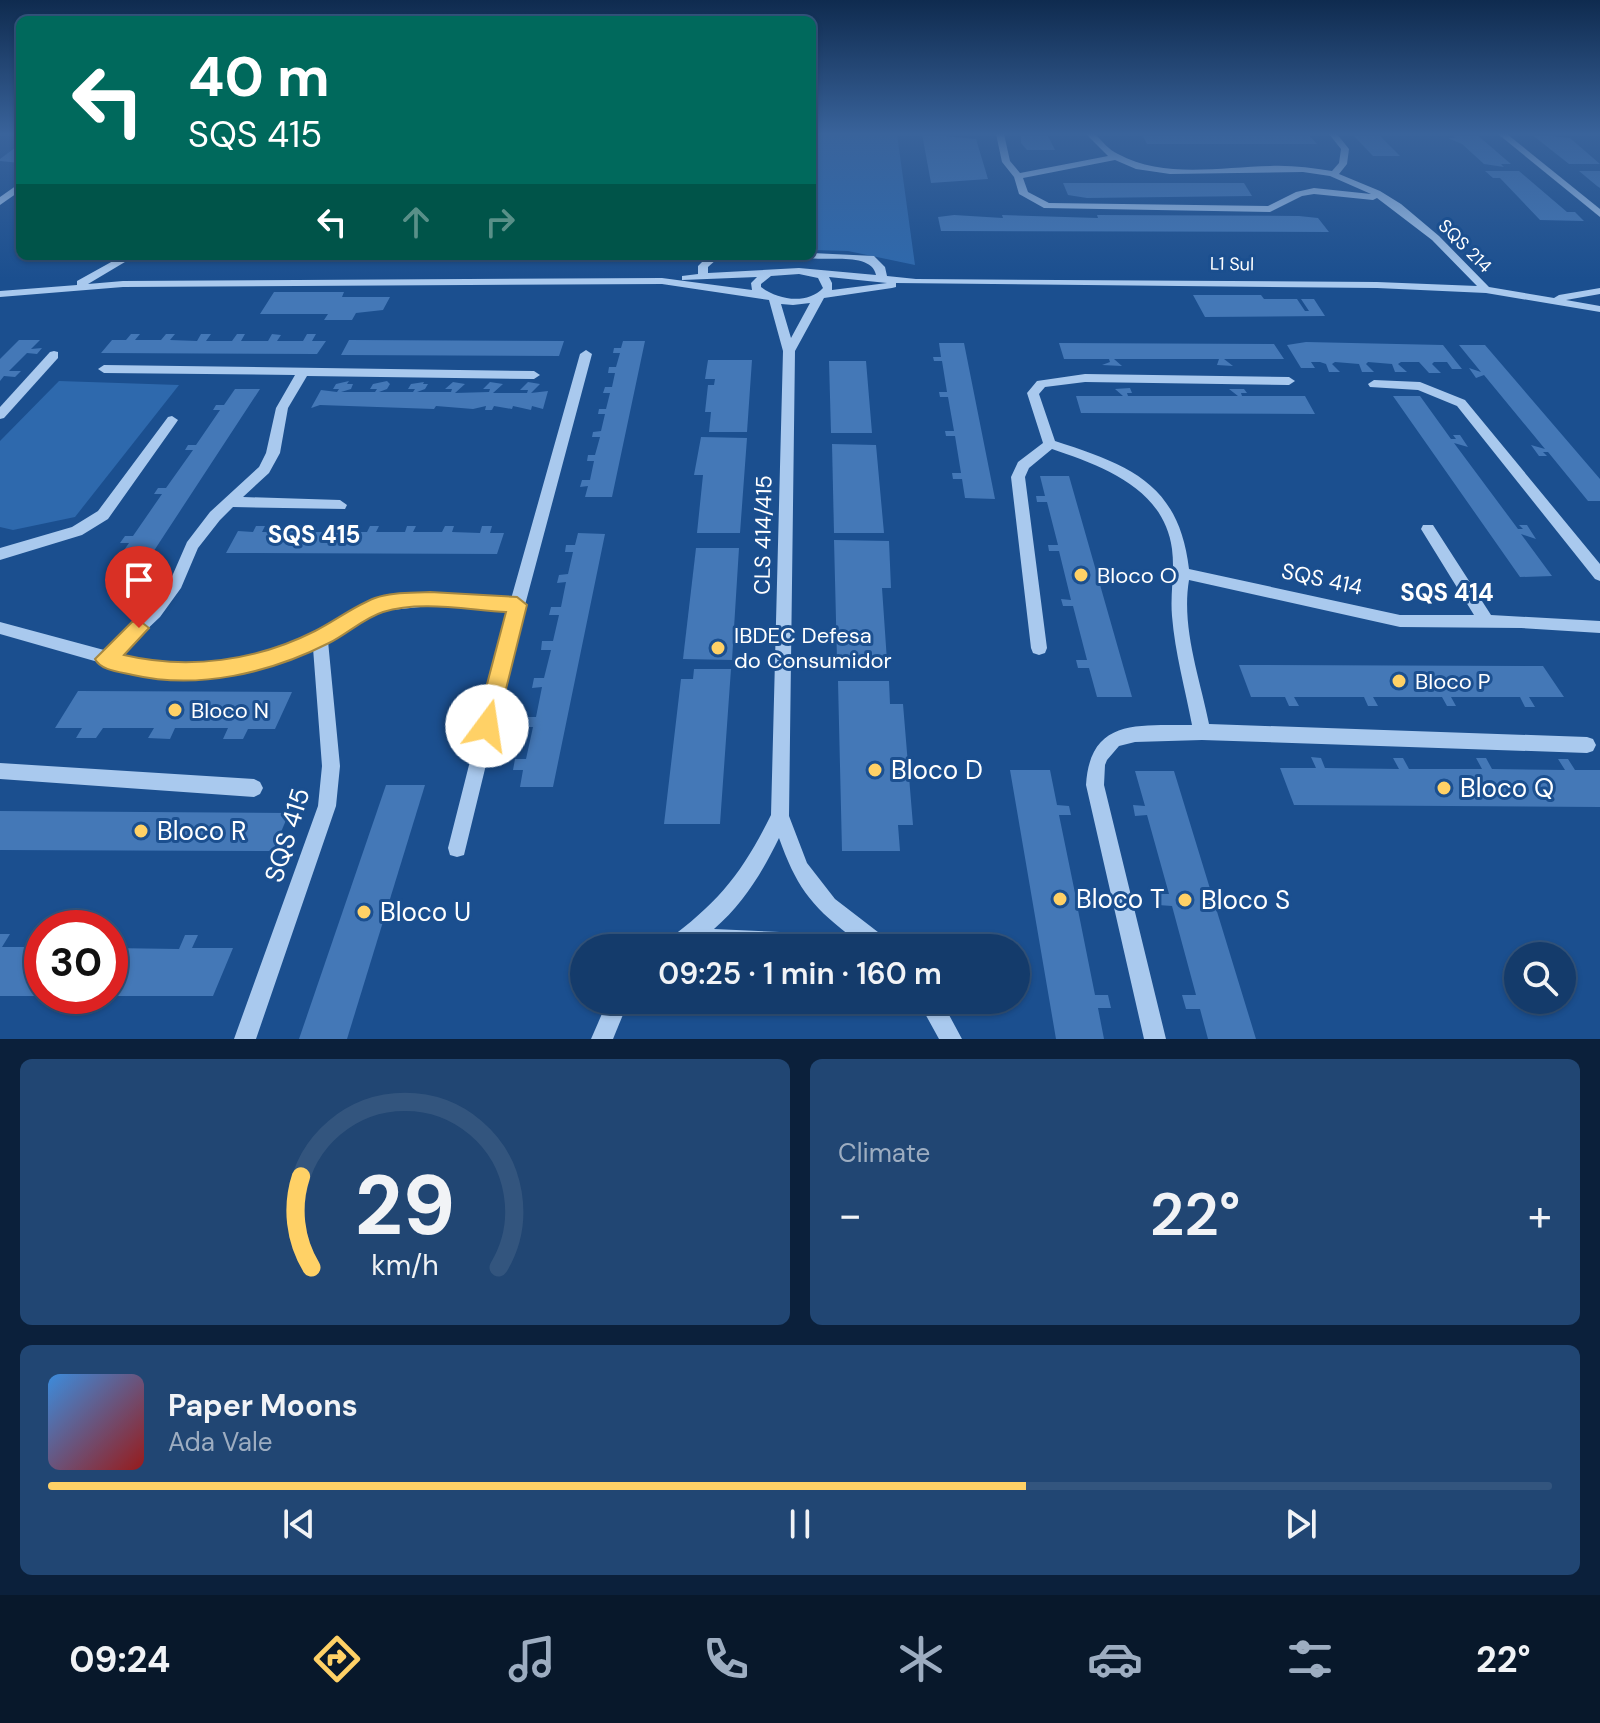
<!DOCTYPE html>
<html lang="en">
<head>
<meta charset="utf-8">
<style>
	:root { --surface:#143b6b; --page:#214673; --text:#f1f3f6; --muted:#9dadc1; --line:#33557e; --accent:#ffd166 }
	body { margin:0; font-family:"DM Sans",sans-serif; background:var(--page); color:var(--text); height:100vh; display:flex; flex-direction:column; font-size:30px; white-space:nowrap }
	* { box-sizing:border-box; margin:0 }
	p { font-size:26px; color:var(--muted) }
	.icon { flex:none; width:44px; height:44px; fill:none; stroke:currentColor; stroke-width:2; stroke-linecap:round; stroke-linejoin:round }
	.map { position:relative; height:1039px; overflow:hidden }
	.details { display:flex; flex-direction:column; gap:20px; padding:20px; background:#0b203b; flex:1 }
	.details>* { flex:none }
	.guide { position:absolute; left:16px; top:16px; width:800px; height:244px; border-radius:12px; box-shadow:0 2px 6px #0004,0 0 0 2px var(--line); background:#00695c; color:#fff; overflow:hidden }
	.controls { position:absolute; left:1504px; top:942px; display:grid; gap:16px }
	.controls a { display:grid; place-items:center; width:72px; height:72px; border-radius:50%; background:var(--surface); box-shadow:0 2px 6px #0004,0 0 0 2px var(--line); font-size:40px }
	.speed { position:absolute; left:24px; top:910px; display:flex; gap:16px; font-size:40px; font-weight:700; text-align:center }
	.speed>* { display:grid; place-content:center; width:104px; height:104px; border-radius:50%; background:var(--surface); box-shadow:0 2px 6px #0004,0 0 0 2px var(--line); line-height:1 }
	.speed .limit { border:12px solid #d22; background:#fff; color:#111 }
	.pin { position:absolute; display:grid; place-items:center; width:68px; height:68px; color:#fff; margin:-82px -34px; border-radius:50% 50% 50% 0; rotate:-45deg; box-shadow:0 0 8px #0007 }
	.pin .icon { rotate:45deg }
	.me { position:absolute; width:88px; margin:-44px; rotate:14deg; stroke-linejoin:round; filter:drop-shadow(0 0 6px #0008) }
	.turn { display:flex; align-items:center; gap:28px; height:168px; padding:0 40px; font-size:36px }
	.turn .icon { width:104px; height:104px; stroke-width:2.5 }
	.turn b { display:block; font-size:56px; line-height:68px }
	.lanes { display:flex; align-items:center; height:76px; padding:0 40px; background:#0003; justify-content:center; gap:40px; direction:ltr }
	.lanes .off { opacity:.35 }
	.big { font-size:60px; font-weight:600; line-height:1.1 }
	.details .widget { flex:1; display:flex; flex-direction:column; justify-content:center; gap:12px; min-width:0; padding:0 28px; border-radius:12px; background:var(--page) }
	.details .dial { align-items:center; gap:0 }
	.dial svg { height:208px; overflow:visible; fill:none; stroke:var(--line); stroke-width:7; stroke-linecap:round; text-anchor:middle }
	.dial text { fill:var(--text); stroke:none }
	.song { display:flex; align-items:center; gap:24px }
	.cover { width:96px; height:96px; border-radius:12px; background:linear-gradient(135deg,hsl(210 70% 55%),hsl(0 70% 35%)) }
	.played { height:8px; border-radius:4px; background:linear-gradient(90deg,var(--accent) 65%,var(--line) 65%) }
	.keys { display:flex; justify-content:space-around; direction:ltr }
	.heat { display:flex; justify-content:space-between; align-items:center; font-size:44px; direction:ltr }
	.details .tiles { flex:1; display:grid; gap:20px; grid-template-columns:1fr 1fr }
	.widget:last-child { grid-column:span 2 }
	.trip { position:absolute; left:570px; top:934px; width:460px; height:80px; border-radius:40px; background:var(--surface); box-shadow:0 2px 6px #0004,0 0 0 2px var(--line); font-weight:600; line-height:80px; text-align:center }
	.tab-bar { display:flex; height:128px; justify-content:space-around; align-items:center; background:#08182b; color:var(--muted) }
	.tab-bar .icon { width:56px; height:56px }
	.tab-bar .on { color:var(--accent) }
	.tab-bar b { font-size:36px; color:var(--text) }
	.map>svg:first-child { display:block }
	.green { fill:#2e69ad }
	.building { fill:#4478b7 }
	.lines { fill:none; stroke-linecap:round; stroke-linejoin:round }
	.minor { fill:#a9c9ee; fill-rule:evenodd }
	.route { fill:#ffd166; stroke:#a68842; stroke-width:2 }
	.poi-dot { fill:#ffd166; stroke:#1b4f8f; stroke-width:3 }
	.labels { text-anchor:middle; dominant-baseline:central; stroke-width:6; stroke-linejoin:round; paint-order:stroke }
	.far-street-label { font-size:18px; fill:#fff; stroke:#1b4f8f }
	.street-label { font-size:22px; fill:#fff; stroke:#1b4f8f }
	.poi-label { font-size:22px; fill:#fff; stroke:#1b4f8f; text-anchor:start }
	.neighbourhood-label { font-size:24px; font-weight:bold; fill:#fff; stroke:#1b4f8f }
	.near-poi-label { font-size:26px; fill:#fff; stroke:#1b4f8f; text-anchor:start }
	.near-street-label { font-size:26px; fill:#fff; stroke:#1b4f8f }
</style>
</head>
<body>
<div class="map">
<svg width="1600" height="1039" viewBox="0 0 1600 1039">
	<rect width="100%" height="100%" fill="#1b4f8f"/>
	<g class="green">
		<polygon points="812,134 897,134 915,265 848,251 812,250"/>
		<polygon points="59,381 179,385 75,517 13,530 0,527 0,441"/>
	</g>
	<g class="building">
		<polygon points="922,134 976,139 988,179 931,183"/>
		<polygon points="1021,134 1047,134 1055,150 1027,150 1021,143"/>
		<polygon points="1142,134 1308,134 1317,144 1147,144"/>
		<polygon points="1352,134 1378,134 1400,156 1373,156"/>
		<polygon points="1451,134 1476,134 1511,164 1501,164 1504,167 1484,164 1462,144 1448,138 1455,138"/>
		<polygon points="1531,134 1570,138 1600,164 1569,164"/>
		<polygon points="20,144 20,163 0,161 0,159"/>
		<polygon points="1485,171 1519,171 1567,212 1575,212 1584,221 1540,220 1500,178 1493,178"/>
		<polygon points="1579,171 1600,171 1600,188 1597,186"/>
		<polygon points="1063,183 1244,183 1252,196 1087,198 1068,195"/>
		<polygon points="954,215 1003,218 1002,215 1098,218 1097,215 1299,216 1318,218 1329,232 941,231 938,217"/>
		<polygon points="274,292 344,292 342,297 390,297 383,310 356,313 352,320 324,320 328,314 260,314"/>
		<polygon points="1193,295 1261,295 1264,299 1297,299 1305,311 1309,311 1301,299 1314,299 1325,316 1205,317"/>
		<polygon points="131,334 140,334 135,340 161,340 166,334 175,334 170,340 197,341 201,334 211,334 206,341 232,341 237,334 245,334 241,341 268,341 272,334 281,335 277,341 303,341 307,334 316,334 312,341 326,341 317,354 101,353 112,340 126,340"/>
		<polygon points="19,340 40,340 31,349 42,348 37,354 27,353 9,371 21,371 15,377 4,376 0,381 0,359"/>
		<polygon points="349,340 564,341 559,356 341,355"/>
		<polygon points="623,341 645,341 612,497 585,497 588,486 580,487 582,480 590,480 594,461 587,461 588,455 595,455 600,437 592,437 593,432 601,431 605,414 598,414 599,409 606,409 610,393 603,393 605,387 612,387 615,373 608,373 609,367 616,367 620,353 613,353 614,348 621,348"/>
		<polygon points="1306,342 1443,345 1462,369 1452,369 1447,362 1434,362 1432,364 1441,373 1429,373 1419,362 1401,362 1398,364 1407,372 1395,372 1392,364 1368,362 1366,364 1374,372 1362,372 1359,364 1335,362 1332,364 1340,372 1329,372 1326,364 1320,362 1311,362 1315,368 1301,368 1287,345"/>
		<polygon points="939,343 964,343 995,499 965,498 962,479 953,479 952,473 961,473 955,436 946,436 945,431 954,431 948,397 940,397 939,392 947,392 942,361 934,361 933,357 941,357"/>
		<polygon points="1059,343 1274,344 1284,359 1224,359 1233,366 1217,365 1219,359 1114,359 1122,366 1102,365 1110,362 1109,359 1064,359"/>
		<polygon points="1459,345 1485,345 1600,479 1600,501 1588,501 1548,452 1543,452 1547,456 1539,456 1531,445 1545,449 1484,375 1476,378 1469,368 1481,372"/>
		<polygon points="708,360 752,360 747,432 709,432 711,412 705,412 708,385 714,385 715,379 705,379"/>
		<polygon points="829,361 866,361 872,433 831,433"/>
		<polygon points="349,381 347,384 353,384 351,389 341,392 375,392 377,389 370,389 373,384 387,381 390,384 387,389 379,392 413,392 415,389 408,389 411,384 424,382 423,384 428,384 425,389 417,392 451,392 452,389 445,389 453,382 465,384 455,393 489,392 490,389 483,389 490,382 503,384 493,393 527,393 528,390 520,390 528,382 540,384 531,393 548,391 543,409 532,406 531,410 513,406 512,409 494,406 492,410 485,410 486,406 473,409 436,406 434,409 320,405 311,408 321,390 337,392 339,389 333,389 336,384"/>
		<polygon points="1130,388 1132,393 1127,393 1128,396 1238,396 1229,389 1244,389 1247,393 1241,393 1242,396 1305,396 1315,414 1081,413 1076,396 1123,396 1115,389"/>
		<polygon points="235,389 260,389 144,566 113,566 129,543 120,543 125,536 133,536 162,494 154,494 158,488 166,488 193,450 185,450 188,445 196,445 220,410 213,410 216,405 224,405"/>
		<polygon points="1393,396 1420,396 1451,439 1456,439 1453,435 1460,435 1468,447 1454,443 1518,529 1523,529 1519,525 1527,525 1536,539 1521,534 1552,576 1520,577"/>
		<polygon points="701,437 747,438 740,533 697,533 703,475 694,475"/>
		<polygon points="832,444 876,445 884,533 834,533"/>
		<polygon points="1040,476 1069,476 1132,697 1097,697 1089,668 1078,668 1076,660 1087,660 1073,606 1063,606 1061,599 1071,600 1059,551 1049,551 1048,545 1058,545 1047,502 1037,502 1036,496 1045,496"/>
		<polygon points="294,525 303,526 300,532 328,532 331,525 341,526 338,532 367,532 370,526 379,526 376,532 405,532 407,526 416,526 413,532 442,532 445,526 454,526 452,532 480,533 482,526 492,526 490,533 504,533 497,554 226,553 238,531 253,532 256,526 265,526 262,532 290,532"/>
		<polygon points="578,533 605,534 553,787 520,787 523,770 513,770 515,759 526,759 533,727 523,727 525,717 536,717 542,687 532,688 534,678 544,678 551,650 541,650 542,641 553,641 559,615 549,615 551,607 561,607 566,582 557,583 559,575 568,574 573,552 565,552 566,545 575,545"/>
		<polygon points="834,540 889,541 891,588 882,588 887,661 837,660"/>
		<polygon points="696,548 739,548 732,660 683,659"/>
		<polygon points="1239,665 1543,666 1564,697 1529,697 1535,707 1525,707 1520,697 1451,697 1456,706 1447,706 1442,697 1373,697 1378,706 1368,706 1364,697 1294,697 1299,706 1289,706 1285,697 1251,697"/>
		<polygon points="694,669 731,669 720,824 664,824 681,679 693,679"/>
		<polygon points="838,681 889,681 890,704 903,704 913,825 898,825 900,851 842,851"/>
		<polygon points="78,691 292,692 275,729 248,729 243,739 223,739 228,728 175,728 170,739 148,738 154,728 103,728 96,738 76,738 82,728 55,728"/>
		<polygon points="1311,757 1321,758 1325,768 1399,769 1393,758 1403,758 1409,769 1482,769 1476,758 1486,758 1492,769 1565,770 1558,759 1568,759 1575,770 1600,770 1600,807 1294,805 1280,768 1316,768"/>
		<polygon points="1010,770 1050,770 1057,805 1069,806 1071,815 1059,815 1075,893 1087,894 1089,905 1077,905 1095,995 1108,995 1111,1008 1098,1008 1104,1039 1056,1039"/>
		<polygon points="1135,771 1174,771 1256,1039 1208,1039 1200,1009 1186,1009 1182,995 1196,995 1172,906 1158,905 1156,894 1169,894 1147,815 1135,816 1133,805 1145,806"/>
		<polygon points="386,785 425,785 347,1039 299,1039"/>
		<polygon points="0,811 289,813 273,851 0,850"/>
		<polygon points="0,934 10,934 2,947 42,947 42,996 0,996"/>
		<polygon points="185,935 198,935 192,948 233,948 213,996 110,996 110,948 179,949"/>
	</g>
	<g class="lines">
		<g class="minor">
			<path d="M996,134H1004L1010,161L1020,173L1108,156L1086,134H1095C1102,141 1109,150 1118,154C1164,179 1220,167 1270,166C1291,165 1311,168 1332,171L1339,163L1341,149L1329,134H1337L1349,149L1347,164L1339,174L1380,191L1401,204L1439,236L1489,287L1554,298L1559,295L1600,288V294L1566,300L1600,306V312L1486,293L1377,288L896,283V287L892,288L824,298L795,351L789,816L807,863L835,899L887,939L892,948H663L666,941C719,902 742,873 771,815L783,351L769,300L662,284L123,287L0,297V291L77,285V281L122,256H135L88,284L123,281L662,278L752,290L751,283L757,277L682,280V276L698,274V266L708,256H779L774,259H717L708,267V273L799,268L876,275C872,252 828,261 808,258L807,256H812V253L874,256L885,267L887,276L916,279L1377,282L1477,286L1432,240L1377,198L1373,200L1314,194L1302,196L1270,212L1044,208L1019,194L1014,177L1002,162ZM1115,160L1136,169L1170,174L1303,172L1330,176L1371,194L1314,188L1296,192L1268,206L1049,203L1028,192L1023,178ZM799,274L818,278L823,288C807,305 778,300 761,287V284L771,276ZM829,277L887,283L832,290V283ZM810,303L791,338L781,304L793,305ZM779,838C796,885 809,904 849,935L714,929C743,904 762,873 779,838Z"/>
			<polygon points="1498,134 1507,134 1600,209 1600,217"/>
			<polygon points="20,183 20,191 0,205 0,197"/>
			<path d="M586,350L592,354L525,605L464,855L457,857L450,855L448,848L508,611L430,606L382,611L328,641L340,766L336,806L256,1039H234L318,806L322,766L313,648C265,666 215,684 163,679C145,677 126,669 109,665L105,666L98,662L0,634V622L104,650L150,609L170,581L187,542L210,512L259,467L266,453L276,408L295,375L104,373L98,369L104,365L534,371L540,375L534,379L307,376L288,408L280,453L269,473L243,497L340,500L347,505L345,509L233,507L220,520L198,548L181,588L160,617L121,654L161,665L215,664L270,651L314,633L379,599L430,594L511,599L580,354Z"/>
			<polygon points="54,351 58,352 58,358 4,418 0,419 0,407 50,352"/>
			<path d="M1085,374L1289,377L1295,381L1289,385L1085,382L1045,387L1039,394L1055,441C1129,465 1179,483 1189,569L1400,615H1474L1421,529L1423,525H1433L1491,615L1600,621V633L1521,628L1400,627L1189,580C1181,628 1200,678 1209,724L1587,737L1593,739L1596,745L1593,751L1587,753L1202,740L1135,742L1119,746L1107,760L1105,765L1104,785L1166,1039H1144L1086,785C1090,717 1140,726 1192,725C1185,688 1175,653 1172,616C1170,593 1175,572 1172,549C1164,488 1102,466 1052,449L1029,468L1025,477L1047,648L1045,653L1039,655L1033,653L1031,648L1011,477L1018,462L1043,443L1027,393L1037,381Z"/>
			<polygon points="1374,380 1420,382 1465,400 1600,564 1600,581 1595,579 1457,406 1418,390 1370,387 1368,384"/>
			<polygon points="172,416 178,420 176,423 108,519 82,535 0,560 0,548 72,527 98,511 168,417"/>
			<polygon points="0,763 254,779 260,782 263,788 260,794 254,797 0,779"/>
			<polygon points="608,1000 629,1000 613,1039 591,1039"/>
			<polygon points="890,1000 941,1000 962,1039 939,1039 923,1010 900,1010 893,1007"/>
		</g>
	</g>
	<linearGradient id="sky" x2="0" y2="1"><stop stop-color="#0f2b4f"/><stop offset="0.48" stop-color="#39639b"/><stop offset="1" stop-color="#39639b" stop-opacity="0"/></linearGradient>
	<rect width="1600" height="279" fill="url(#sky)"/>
	<path class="route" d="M430,592L517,597L527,605L495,733L487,736L479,733L476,726L506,612C468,610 420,600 383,612C364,618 347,634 329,643C270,673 198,690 133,675C121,672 101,671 95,659L132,622L139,620L149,628L124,655C188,670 256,661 315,631C335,621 354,606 375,598C391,592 412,593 430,592Z"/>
	<g class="poi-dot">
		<circle cx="1081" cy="575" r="8"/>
		<circle cx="718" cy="648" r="8"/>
		<circle cx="1399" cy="681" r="8"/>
		<circle cx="175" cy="710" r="8"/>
		<circle cx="875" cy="770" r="8"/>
		<circle cx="1444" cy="788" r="8"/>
		<circle cx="141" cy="831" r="8"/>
		<circle cx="1060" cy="899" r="8"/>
		<circle cx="1185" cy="900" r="8"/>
		<circle cx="364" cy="912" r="8"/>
	</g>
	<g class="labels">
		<g class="far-street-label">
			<text transform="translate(1465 246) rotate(45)">SQS 214</text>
			<text transform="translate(1232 264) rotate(1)">L1 Sul</text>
		</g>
		<g class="street-label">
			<text transform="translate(763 535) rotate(-89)">CLS 414/415</text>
			<text transform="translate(1322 579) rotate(12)">SQS 414</text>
		</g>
		<g class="poi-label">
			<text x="1097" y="575">Bloco O</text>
			<text x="734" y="635">IBDEC Defesa<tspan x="734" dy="25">do Consumidor</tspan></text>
			<text x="1415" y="681">Bloco P</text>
			<text x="191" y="710">Bloco N</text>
		</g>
		<g class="neighbourhood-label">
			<text x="314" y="534">SQS 415</text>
			<text x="1447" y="592">SQS 414</text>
		</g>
		<g class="near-poi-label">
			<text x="891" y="770">Bloco D</text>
			<text x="1460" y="788">Bloco Q</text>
			<text x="157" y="831">Bloco R</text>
			<text x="1076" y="899">Bloco T</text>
			<text x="1201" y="900">Bloco S</text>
			<text x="380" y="912">Bloco U</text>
		</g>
		<g class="near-street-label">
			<text transform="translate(287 835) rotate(-73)">SQS 415</text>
		</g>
	</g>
</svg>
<div class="controls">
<a><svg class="icon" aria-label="search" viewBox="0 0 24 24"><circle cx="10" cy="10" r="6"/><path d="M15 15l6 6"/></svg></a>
</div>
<div class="speed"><div class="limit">30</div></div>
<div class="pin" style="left:139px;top:628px;background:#d93025"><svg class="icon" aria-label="arrive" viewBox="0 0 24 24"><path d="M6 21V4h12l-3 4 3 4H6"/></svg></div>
<svg class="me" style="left:487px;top:726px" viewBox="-20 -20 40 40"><circle r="19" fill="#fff"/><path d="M0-13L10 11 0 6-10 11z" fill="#ffd166"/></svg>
<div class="trip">09:25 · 1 min · 160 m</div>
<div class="guide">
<div class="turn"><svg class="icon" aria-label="left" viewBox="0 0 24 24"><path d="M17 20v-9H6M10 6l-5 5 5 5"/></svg><div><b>40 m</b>SQS 415</div></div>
<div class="lanes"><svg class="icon" aria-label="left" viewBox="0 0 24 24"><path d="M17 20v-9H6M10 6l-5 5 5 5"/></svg><svg class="icon off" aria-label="ahead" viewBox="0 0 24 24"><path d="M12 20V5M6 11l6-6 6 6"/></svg><svg class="icon off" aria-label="right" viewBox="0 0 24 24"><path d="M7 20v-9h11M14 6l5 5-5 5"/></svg></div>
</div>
</div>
<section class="details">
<div class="tiles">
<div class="widget dial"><svg viewBox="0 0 100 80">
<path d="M14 69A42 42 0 1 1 86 69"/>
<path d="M14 69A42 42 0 0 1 10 34" stroke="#ffd166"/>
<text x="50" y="56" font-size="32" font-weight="700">29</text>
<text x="50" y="72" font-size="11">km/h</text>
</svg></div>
<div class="widget"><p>Climate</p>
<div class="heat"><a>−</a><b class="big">22°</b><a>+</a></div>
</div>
<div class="widget">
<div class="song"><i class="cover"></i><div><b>Paper Moons</b><p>Ada Vale</p></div></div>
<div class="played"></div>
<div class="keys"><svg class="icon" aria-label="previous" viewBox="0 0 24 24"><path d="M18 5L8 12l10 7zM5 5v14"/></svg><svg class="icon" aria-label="pause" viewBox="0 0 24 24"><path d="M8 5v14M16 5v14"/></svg><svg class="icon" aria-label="next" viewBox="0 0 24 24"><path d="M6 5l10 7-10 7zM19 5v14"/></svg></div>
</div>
</div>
</section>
<nav class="tab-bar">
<b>09:24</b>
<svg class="icon on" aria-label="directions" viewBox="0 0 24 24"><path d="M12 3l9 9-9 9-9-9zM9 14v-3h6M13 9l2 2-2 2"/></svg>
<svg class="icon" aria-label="music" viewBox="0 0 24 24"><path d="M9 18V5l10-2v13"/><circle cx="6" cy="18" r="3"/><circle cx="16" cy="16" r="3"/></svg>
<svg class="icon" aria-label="phone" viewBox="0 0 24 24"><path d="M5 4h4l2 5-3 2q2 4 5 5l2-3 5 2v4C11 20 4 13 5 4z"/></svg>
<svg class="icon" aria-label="climate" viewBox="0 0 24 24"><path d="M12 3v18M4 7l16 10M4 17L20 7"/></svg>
<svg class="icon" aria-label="car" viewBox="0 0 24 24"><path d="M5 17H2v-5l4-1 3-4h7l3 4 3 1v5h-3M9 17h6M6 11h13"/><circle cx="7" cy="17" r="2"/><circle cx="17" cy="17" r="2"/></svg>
<svg class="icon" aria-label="filters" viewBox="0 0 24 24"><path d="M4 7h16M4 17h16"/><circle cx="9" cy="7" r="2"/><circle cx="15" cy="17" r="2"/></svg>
<b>22°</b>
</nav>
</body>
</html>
